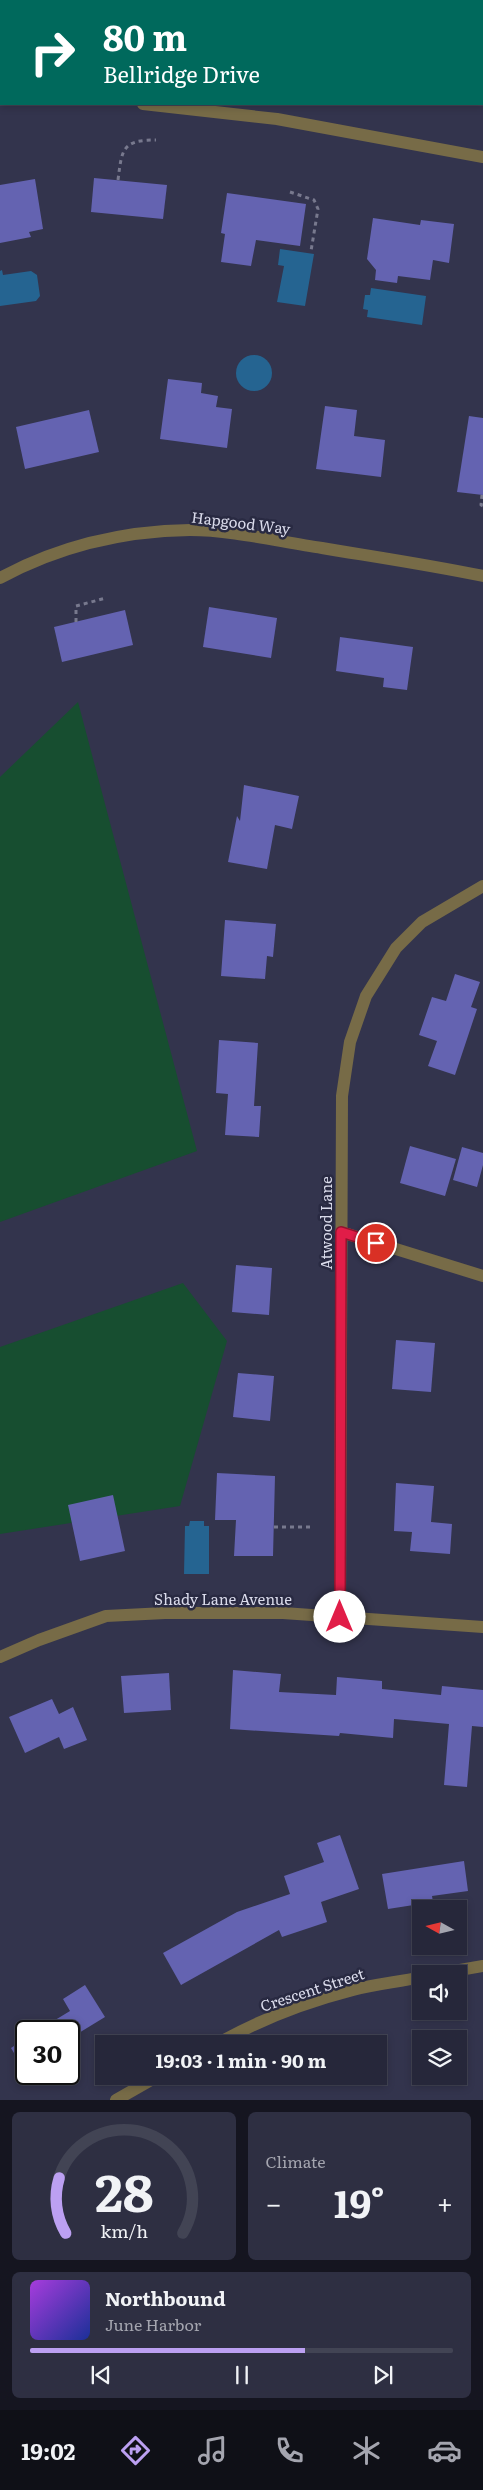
<!DOCTYPE html>
<html lang="en">
<head>
<meta charset="utf-8">
<style>
	:root { --surface:#26273a; --page:#2e2f42; --text:#f1f3f6; --muted:#a4a5af; --line:#424454; --accent:#bca0f2 }
	body { margin:0; font-family:Literata,serif; background:var(--page); color:var(--text); height:100vh; display:flex; flex-direction:column; font-size:19px; white-space:nowrap }
	* { box-sizing:border-box; margin:0 }
	p { font-size:16px; color:var(--muted) }
	.icon { flex:none; width:28px; height:28px; fill:none; stroke:currentColor; stroke-width:2; stroke-linecap:round; stroke-linejoin:round }
	.map { position:relative; height:2100px; overflow:hidden }
	.sheet { display:flex; flex-direction:column; gap:12px; padding:12px; background:#151520; flex:1 }
	.sheet>* { flex:none }
	.hud { position:absolute; left:0px; top:0px; width:484px; height:105px; box-shadow:0 2px 8px #0003,0 0 0 1px var(--line); background:#00695c; color:#fff; overflow:hidden }
	.needle { width:32px; rotate:278deg }
	.buttons { position:absolute; left:412px; top:1900px; display:grid; gap:10px }
	.buttons a { display:grid; place-items:center; width:55px; height:55px; border-radius:0px; background:var(--surface); box-shadow:0 2px 8px #0003,0 0 0 1px var(--line); font-size:25px }
	.speed { position:absolute; left:15px; top:2020px; display:flex; gap:10px; font-size:25px; font-weight:700; text-align:center }
	.speed>* { display:grid; place-content:center; width:65px; height:65px; border-radius:50%; background:var(--surface); box-shadow:0 2px 8px #0003,0 0 0 1px var(--line); line-height:1 }
	.speed .limit { border:2px solid #111; border-radius:8px; background:#fff; color:#111 }
	.pin { position:absolute; display:grid; place-items:center; width:42px; height:42px; color:#fff; margin:-21px; border:2px solid #fff; border-radius:50%; box-shadow:0 1px 5px #0007 }
	.me { position:absolute; width:55px; margin:-28px; rotate:0deg; stroke-linejoin:round; filter:drop-shadow(0 0 4px #0008) }
	.turn { display:flex; align-items:center; gap:18px; height:105px; padding:0 20px; font-size:22px }
	.turn .icon { width:65px; height:65px; stroke-width:2.5 }
	.turn b { display:block; font-size:35px; line-height:42px }
	.big { font-size:38px; font-weight:700; line-height:1.1 }
	.sheet .widget { flex:1; display:flex; flex-direction:column; justify-content:center; gap:8px; min-width:0; padding:0 18px; border-radius:8px; background:var(--page) }
	.sheet .dial { align-items:center; gap:0 }
	.dial svg { height:130px; overflow:visible; fill:none; stroke:var(--line); stroke-width:7; stroke-linecap:round; text-anchor:middle }
	.dial text { fill:var(--text); stroke:none }
	.song { display:flex; align-items:center; gap:15px }
	.cover { width:60px; height:60px; border-radius:8px; background:linear-gradient(135deg,hsl(280 70% 55%),hsl(230 70% 35%)) }
	.played { height:5px; border-radius:2px; background:linear-gradient(90deg,var(--accent) 65%,var(--line) 65%) }
	.keys { display:flex; justify-content:space-around; direction:ltr }
	.heat { display:flex; justify-content:space-between; align-items:center; font-size:28px; direction:ltr }
	.sheet .tiles { flex:1; display:grid; gap:12px; grid-template-columns:1fr 1fr }
	.widget:last-child { grid-column:span 2 }
	.trip { position:absolute; left:95px; top:2035px; width:292px; height:50px; border-radius:0px; background:var(--surface); box-shadow:0 2px 8px #0003,0 0 0 1px var(--line); font-weight:700; line-height:50px; text-align:center }
	.tabs { display:flex; height:80px; justify-content:space-around; align-items:center; background:#0f1017; color:var(--muted) }
	.tabs .icon { width:35px; height:35px }
	.tabs .active { color:var(--accent) }
	.tabs b { font-size:22px; color:var(--text) }
	.map>svg:first-child { display:block }
	.green { fill:#174e30 }
	.water { fill:#256491 }
	.building { fill:#6463b1 }
	.lines { fill:none; stroke-linecap:round; stroke-linejoin:round }
	.path { stroke:#78798e; stroke-width:3; stroke-dasharray:4 4; stroke-linecap:butt }
	.minor { stroke:#776b47; stroke-width:12 }
	.route-casing { stroke:#92132f; stroke-width:12 }
	.route { stroke:#e11d48; stroke-width:9 }
	.labels { text-anchor:middle; dominant-baseline:central; stroke-width:5; stroke-linejoin:round; paint-order:stroke }
	.street-label { font-size:15px; fill:#dadbeb; stroke:#292a42 }
</style>
</head>
<body>
<div class="map">
<svg width="483" height="2100" viewBox="0 0 483 2100">
	<rect width="100%" height="100%" fill="#33344d"/>
	<g class="green">
		<polygon points="78,702 197,1151 0,1222 0,777"/>
		<polygon points="183,1283 227,1341 180,1506 0,1534 0,1347"/>
	</g>
	<g class="water">
		<polygon points="280,249 314,254 305,306 277,302 284,266 278,265"/>
		<polygon points="2,270 3,275 31,271 37,275 40,296 36,301 0,306 0,271"/>
		<polygon points="371,288 426,296 422,325 367,317 368,310 363,309 365,295 370,295"/>
		<circle cx="254" cy="373" r="18"/>
		<polygon points="190,1521 204,1521 204,1526 209,1526 209,1574 184,1574 185,1526 189,1526"/>
	</g>
	<g class="building">
		<polygon points="94,178 167,185 163,219 91,212"/>
		<polygon points="35,179 43,229 29,232 31,237 0,243 0,185"/>
		<polygon points="227,193 306,204 300,246 256,240 251,266 221,262 225,234 221,233"/>
		<polygon points="373,218 420,225 421,220 454,224 449,263 433,260 430,280 398,276 397,283 375,280 376,270 367,259"/>
		<polygon points="168,379 202,383 201,393 218,396 216,407 232,409 227,448 160,439"/>
		<polygon points="325,406 357,410 354,436 385,440 381,477 316,469"/>
		<polygon points="89,410 99,452 25,469 16,427"/>
		<polygon points="469,416 483,418 483,495 457,492"/>
		<polygon points="209,607 277,618 271,658 203,647"/>
		<polygon points="125,610 133,645 62,662 54,627"/>
		<polygon points="340,637 413,647 407,690 383,687 384,678 336,671"/>
		<polygon points="244,785 299,796 292,829 275,825 267,869 228,862 237,816 240,821"/>
		<polygon points="225,920 276,924 273,957 267,956 265,979 221,976"/>
		<polygon points="455,974 480,982 471,1007 477,1009 455,1075 428,1066 437,1041 419,1035 432,997 446,1001"/>
		<polygon points="219,1040 258,1043 254,1106 261,1106 259,1137 225,1135 228,1094 216,1093"/>
		<polygon points="410,1146 456,1159 445,1196 400,1183"/>
		<polygon points="462,1147 483,1153 483,1165 477,1187 453,1180"/>
		<polygon points="236,1265 272,1268 269,1315 232,1312"/>
		<polygon points="396,1340 435,1343 431,1392 392,1389"/>
		<polygon points="238,1373 274,1376 270,1421 233,1417"/>
		<polygon points="217,1473 275,1476 273,1556 234,1556 236,1520 215,1520"/>
		<polygon points="396,1483 434,1486 431,1522 452,1524 450,1554 410,1551 412,1532 394,1531"/>
		<polygon points="113,1495 125,1551 80,1561 68,1505"/>
		<polygon points="233,1670 281,1674 279,1692 336,1695 337,1677 382,1681 382,1689 441,1695 442,1686 483,1690 483,1727 472,1726 467,1787 444,1785 449,1724 394,1719 393,1738 340,1733 339,1736 230,1729"/>
		<polygon points="169,1673 171,1710 124,1713 121,1676"/>
		<polygon points="52,1699 59,1714 73,1707 87,1740 64,1749 59,1737 25,1753 9,1717"/>
		<polygon points="340,1835 359,1889 321,1902 327,1922 282,1937 279,1930 181,1985 163,1953 237,1912 290,1894 284,1876 324,1862 317,1843"/>
		<polygon points="464,1861 468,1891 432,1896 433,1902 388,1909 382,1874"/>
		<polygon points="85,1985 105,2017 69,2039 69,2031 37,2031 70,2011 63,1999"/>
		<polygon points="26,2038 26,2073 11,2048"/>
	</g>
	<g class="lines">
		<g class="path">
			<polyline points="165,1 165,0"/>
			<path d="M118,180C122,149 122,140 156,140"/>
			<polyline points="290,192 314,200 318,209 311,251"/>
			<polyline points="482,495 481,505 483,506"/>
			<polyline points="76,622 76,606 106,598"/>
			<polyline points="274,1527 310,1527"/>
		</g>
		<g class="minor">
			<polyline points="85,1 86,0"/>
			<polyline points="0,90 1,90"/>
			<polyline points="143,104 277,119 483,157"/>
			<path d="M0,578C59,546 123,531 190,530C232,530 280,542 322,548C376,557 430,565 483,576"/>
			<polyline points="341,1232 483,1276"/>
			<polyline points="340,1617 342,1096 350,1042 366,996 396,948 422,922 483,886"/>
			<polyline points="0,1657 39,1640 106,1616 165,1613 283,1613 483,1627"/>
			<polyline points="437,1974 483,1966"/>
			<path d="M217,2044C259,2020 306,2002 353,1990C375,1984 399,1982 421,1977"/>
			<polyline points="116,2100 158,2076"/>
		</g>
	</g>
	<g class="lines">
		<g class="route-casing">
			<polyline id="route" points="340,1617 341,1232 376,1243"/>
		</g>
		<use href="#route" class="route"/>
	</g>
	<g class="labels">
		<g class="street-label">
			<text transform="translate(241 522) rotate(7)">Hapgood Way</text>
			<text transform="translate(325 1223) rotate(-90)">Atwood Lane</text>
			<text x="223" y="1598">Shady Lane Avenue</text>
			<text transform="translate(312 1989) rotate(-18)">Crescent Street</text>
		</g>
	</g>
</svg>
<div class="buttons">
<a><svg class="needle" viewBox="-14 -14 28 28"><path d="M0-13l5 13h-10z" fill="#e53935"/><path d="M0 13l5-13h-10z" fill="#a4a5af"/></svg></a>
<a><svg class="icon" aria-label="sound" viewBox="0 0 24 24"><path d="M4 9h4l5-4v14l-5-4H4zM17 9q2 3 0 6"/></svg></a>
<a><svg class="icon" aria-label="layers" viewBox="0 0 24 24"><path d="M12 4l9 5-9 5-9-5zM3 14l9 5 9-5"/></svg></a>
</div>
<div class="speed"><div class="limit">30</div></div>
<div class="pin" style="left:376px;top:1243px;background:#d93025"><svg class="icon" aria-label="arrive" viewBox="0 0 24 24"><path d="M6 21V4h12l-3 4 3 4H6"/></svg></div>
<svg class="me" style="left:340px;top:1617px" viewBox="-20 -20 40 40"><circle r="19" fill="#fff"/><path d="M0-13L10 11 0 6-10 11z" fill="#e11d48"/></svg>
<div class="trip">19:03 · 1 min · 90 m</div>
<div class="hud">
<div class="turn"><svg class="icon" aria-label="right" viewBox="0 0 24 24"><path d="M7 20v-9h11M14 6l5 5-5 5"/></svg><div><b>80 m</b>Bellridge Drive</div></div>
</div>
</div>
<section class="sheet">
<div class="tiles">
<div class="widget dial"><svg viewBox="0 0 100 80">
<path d="M14 69A42 42 0 1 1 86 69"/>
<path d="M14 69A42 42 0 0 1 10 35" stroke="#bca0f2"/>
<text x="50" y="56" font-size="32" font-weight="700">28</text>
<text x="50" y="72" font-size="11">km/h</text>
</svg></div>
<div class="widget"><p>Climate</p>
<div class="heat"><a>−</a><b class="big">19°</b><a>+</a></div>
</div>
<div class="widget">
<div class="song"><i class="cover"></i><div><b>Northbound</b><p>June Harbor</p></div></div>
<div class="played"></div>
<div class="keys"><svg class="icon" aria-label="previous" viewBox="0 0 24 24"><path d="M18 5L8 12l10 7zM5 5v14"/></svg><svg class="icon" aria-label="pause" viewBox="0 0 24 24"><path d="M8 5v14M16 5v14"/></svg><svg class="icon" aria-label="next" viewBox="0 0 24 24"><path d="M6 5l10 7-10 7zM19 5v14"/></svg></div>
</div>
</div>
</section>
<nav class="tabs">
<b>19:02</b>
<svg class="icon active" aria-label="directions" viewBox="0 0 24 24"><path d="M12 3l9 9-9 9-9-9zM9 14v-3h6M13 9l2 2-2 2"/></svg>
<svg class="icon" aria-label="music" viewBox="0 0 24 24"><path d="M9 18V5l10-2v13"/><circle cx="6" cy="18" r="3"/><circle cx="16" cy="16" r="3"/></svg>
<svg class="icon" aria-label="phone" viewBox="0 0 24 24"><path d="M5 4h4l2 5-3 2q2 4 5 5l2-3 5 2v4C11 20 4 13 5 4z"/></svg>
<svg class="icon" aria-label="climate" viewBox="0 0 24 24"><path d="M12 3v18M4 7l16 10M4 17L20 7"/></svg>
<svg class="icon" aria-label="car" viewBox="0 0 24 24"><path d="M5 17H2v-5l4-1 3-4h7l3 4 3 1v5h-3M9 17h6M6 11h13"/><circle cx="7" cy="17" r="2"/><circle cx="17" cy="17" r="2"/></svg>
</nav>
</body>
</html>
